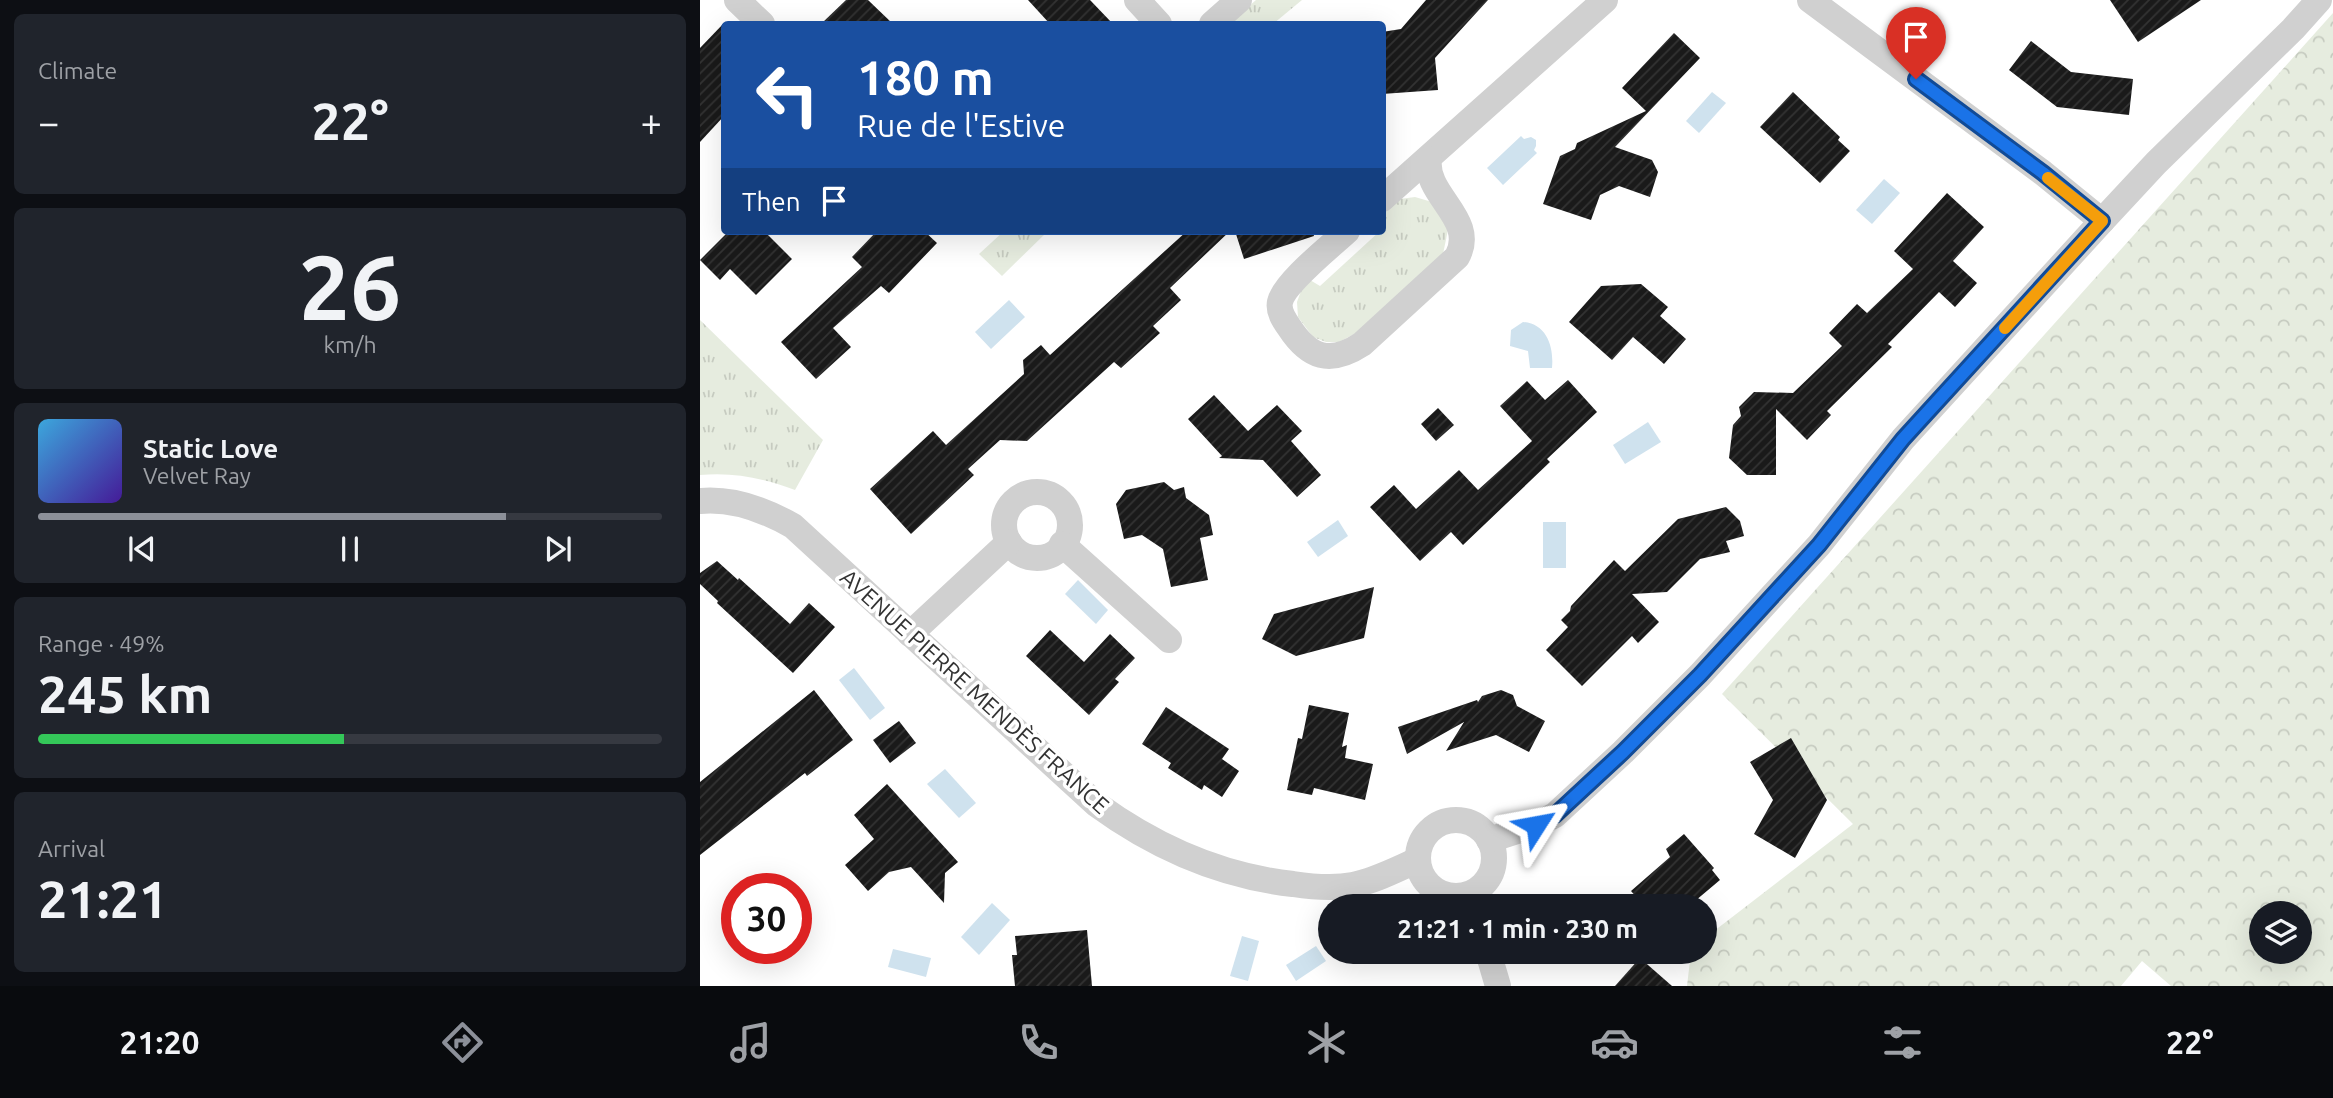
<!DOCTYPE html>
<html lang="en">
<head>
<meta charset="utf-8">
<style>
	:root { --surface:#171b24; --page:#20242c; --text:#f1f3f6; --muted:#9ea1a6; --line:#363941; --accent:#8c9099 }
	body { margin:0; font-family:Ubuntu,sans-serif; background:var(--page); color:var(--text); height:100vh; display:flex; flex-direction:column; font-size:26px; white-space:nowrap }
	* { box-sizing:border-box; margin:0 }
	p { font-size:23px; color:var(--muted) }
	.icon { flex:none; width:38px; height:38px; fill:none; stroke:currentColor; stroke-width:2; stroke-linecap:round; stroke-linejoin:round }
	.map { position:relative; flex:1; overflow:hidden }
	.details { display:flex; flex-direction:column; gap:14px; padding:14px; background:#0d0f14; width:700px }
	.details>* { flex:none }
	.top-card { position:absolute; left:21px; top:21px; width:665px; height:214px; border-radius:7px; box-shadow:0 7px 28px #0002; background:#1a4fa0; color:#fff; overflow:hidden }
	.fabs { position:absolute; left:1549px; top:901px; display:grid; gap:14px }
	.fabs a { display:grid; place-items:center; width:63px; height:63px; border-radius:50%; background:var(--surface); box-shadow:0 7px 28px #0002; font-size:35px }
	.speed { position:absolute; left:21px; top:873px; display:flex; gap:14px; font-size:35px; font-weight:700; text-align:center }
	.speed>* { display:grid; place-content:center; width:91px; height:91px; border-radius:50%; background:var(--surface); box-shadow:0 7px 28px #0002; line-height:1 }
	.speed .limit { border:10px solid #d22; background:#fff; color:#111 }
	.pin { position:absolute; display:grid; place-items:center; width:60px; height:60px; color:#fff; margin:-72px -30px; border-radius:50% 50% 50% 0; rotate:-45deg; box-shadow:0 0 7px #0007 }
	.pin .icon { rotate:45deg }
	.me { position:absolute; width:77px; margin:-38px; rotate:56deg; stroke-linejoin:round; filter:drop-shadow(0 0 5px #0008) }
	.turn { display:flex; align-items:center; gap:24px; height:147px; padding:0 21px; font-size:32px }
	.turn .icon { width:91px; height:91px; stroke-width:2.5 }
	.turn b { display:block; font-size:49px; line-height:60px }
	.then { display:flex; align-items:center; height:66px; padding:0 21px; background:#0003; gap:14px; font-size:26px }
	.big { font-size:52px; font-weight:600; line-height:1.1 }
	.details .widget { flex:1; display:flex; flex-direction:column; justify-content:center; gap:10px; min-width:0; padding:0 24px; border-radius:10px; background:var(--page) }
	.details .dial { align-items:center; gap:0 }
	.dial b { font-size:91px; line-height:1 }
	.song { display:flex; align-items:center; gap:21px }
	.cover { width:84px; height:84px; border-radius:10px; background:linear-gradient(135deg,hsl(200 70% 55%),hsl(260 70% 35%)) }
	.played { height:7px; border-radius:4px; background:linear-gradient(90deg,var(--accent) 75%,var(--line) 75%) }
	.keys { display:flex; justify-content:space-around; direction:ltr }
	.heat { display:flex; justify-content:space-between; align-items:center; font-size:38px; direction:ltr }
	.charge { height:10px; border-radius:5px; background:linear-gradient(90deg,#34c759 49%,var(--line) 0) }
	.trip { position:absolute; left:618px; top:894px; width:399px; height:70px; border-radius:35px; background:var(--surface); box-shadow:0 7px 28px #0002; font-weight:600; line-height:70px; text-align:center }
	.tab-bar { display:flex; height:112px; justify-content:space-around; align-items:center; background:#090b0e; color:var(--muted) }
	.tab-bar .icon { width:49px; height:49px }
	.tab-bar .current { color:var(--accent) }
	.tab-bar b { font-size:32px; color:var(--text) }
	main { display:flex; flex:1; min-height:0 }
	.map>svg:first-child { display:block }
	.grass { fill:url(#grass-tufts) }
	.forest { fill:url(#forest-crowns); fill-rule:evenodd }
	.water { fill:#cfe2ee }
	.building { fill:url(#building-hatch) }
	.lines { fill:none; stroke-linecap:round; stroke-linejoin:round }
	.street { stroke:#d0d0d0; stroke-width:26 }
	.route-casing { stroke:#114b97; stroke-width:18 }
	.route { stroke:#1a73e8; stroke-width:12 }
	.slow { stroke:#f59e0b; stroke-width:12 }
	.labels { text-anchor:middle; dominant-baseline:central; stroke-width:7; stroke-linejoin:round; paint-order:stroke }
	.street-label { font-size:23px; fill:#333; stroke:#fff }
</style>
</head>
<body>
<main>
<section class="details">
<div class="widget"><p>Climate</p>
<div class="heat"><a>−</a><b class="big">22°</b><a>+</a></div>
</div>
<div class="widget dial"><b>26</b><p>km/h</p></div>
<div class="widget">
<div class="song"><i class="cover"></i><div><b>Static Love</b><p>Velvet Ray</p></div></div>
<div class="played"></div>
<div class="keys"><svg class="icon" aria-label="previous" viewBox="0 0 24 24"><path d="M18 5L8 12l10 7zM5 5v14"/></svg><svg class="icon" aria-label="pause" viewBox="0 0 24 24"><path d="M8 5v14M16 5v14"/></svg><svg class="icon" aria-label="next" viewBox="0 0 24 24"><path d="M6 5l10 7-10 7zM19 5v14"/></svg></div>
</div>
<div class="widget"><p>Range · 49%</p><b class="big">245 km</b><div class="charge"></div></div>
<div class="widget"><p>Arrival</p><b class="big">21:21</b></div>
</section>
<div class="map">
<svg width="1633" height="986" viewBox="0 0 1633 986">
	<defs>
		<pattern id="grass-tufts" width="24" height="20" patternUnits="userSpaceOnUse" patternTransform="scale(1.75)"><rect width="24" height="20" fill="#e6ecdf"/><path d="M3 7l-1-3M5 7V3M7 7l1-3M15 17l-1-3M17 17v-4M19 17l1-3" fill="none" stroke="#c6cbc0"/></pattern>
		<pattern id="forest-crowns" width="20" height="18" patternUnits="userSpaceOnUse" patternTransform="scale(1.75)"><rect width="20" height="18" fill="#e6ecdf"/><path d="M2 6a3 3 0 1 1 6 0M12 15a3 3 0 1 1 6 0" fill="none" stroke="#c6cbc0"/></pattern>
		<pattern id="building-hatch" width="6" height="6" patternUnits="userSpaceOnUse" patternTransform="scale(1.75)"><rect width="6" height="6" fill="#1a1a1a"/><path d="M-1 1l2-2M0 6l6-6M5 7l2-2" fill="none" stroke="#333"/></pattern>
	</defs>
	<rect width="100%" height="100%" fill="#fff"/>
	<g class="grass">
		<polygon points="556,0 602,0 573,24 529,24"/>
		<polygon points="715,197 732,202 749,225 743,254 658,332 639,342 626,342 613,337 598,317 597,302 602,288 610,280 620,286 680,231 682,231 686,225 683,213 700,199"/>
		<polygon points="304,231 348,231 302,276 279,254"/>
		<path d="M0,320L123,440L95,490C63,478 34,472 0,475Z"/>
	</g>
	<path class="forest" d="M1633,13V986H1471L1442,961L1421,986H987L991,952H1004L1005,938L1153,824L1022,694ZM1561,914H1600V952H1561Z"/>
	<g class="water">
		<polygon points="1012,92 1026,103 999,133 986,121"/>
		<polygon points="821,136 824,139 831,137 836,140 836,146 834,150 837,153 803,185 787,168"/>
		<polygon points="1184,179 1200,193 1172,224 1156,210"/>
		<polygon points="309,300 325,317 291,349 275,332"/>
		<path d="M823,322C847,324 854,347 852,368H830L828,351L810,346L811,330Z"/>
		<polygon points="948,422 961,442 925,464 913,445"/>
		<polygon points="638,520 648,536 618,557 607,542"/>
		<rect x="843" y="522" width="23" height="46"/>
		<polygon points="378,580 408,610 396,624 365,594"/>
		<polygon points="154,668 185,708 170,720 139,680"/>
		<polygon points="245,769 276,803 259,818 227,784"/>
		<polygon points="292,903 310,920 279,955 261,937"/>
		<polygon points="542,936 559,941 548,981 530,976"/>
		<polygon points="616,946 626,961 596,981 586,965"/>
		<polygon points="193,949 231,958 226,977 188,967"/>
	</g>
	<g class="building">
		<polygon points="146,0 168,0 193,24 121,24"/>
		<polygon points="328,0 390,0 413,24 350,24"/>
		<polygon points="726,0 788,0 735,58 738,90 682,94 682,32 701,29"/>
		<polygon points="1410,0 1501,0 1438,42"/>
		<polygon points="24,23 24,116 0,142 0,48"/>
		<polygon points="974,33 1000,58 915,147 952,160 958,172 950,197 919,186 900,195 891,220 843,204 860,156 875,149 877,143 946,111 922,88"/>
		<polygon points="1331,41 1371,72 1433,79 1429,115 1357,107 1309,70"/>
		<polygon points="1093,92 1140,137 1138,140 1150,151 1120,183 1060,127"/>
		<polygon points="1247,193 1284,227 1253,261 1277,283 1255,307 1239,292 1188,344 1192,347 1127,411 1131,415 1107,440 1076,409 1076,475 1047,475 1029,458 1033,425 1041,416 1039,407 1054,392 1093,393 1142,346 1129,333 1157,304 1167,313 1213,269 1194,251"/>
		<polygon points="29,231 64,231 92,259 56,295 30,269 20,280 0,260"/>
		<polygon points="177,231 224,231 237,243 189,293 181,286 133,328 151,347 116,379 81,342 162,267 152,257"/>
		<polygon points="487,231 530,231 470,288 481,300 453,326 460,333 421,368 414,362 327,441 300,440 268,469 274,475 211,534 170,489 233,431 246,445 324,374 323,360 341,345 350,355"/>
		<polygon points="535,231 613,231 614,236 544,259"/>
		<polygon points="941,284 968,307 960,316 986,339 964,364 933,337 912,360 869,322 901,286"/>
		<polygon points="868,380 897,412 847,459 850,462 763,545 751,532 720,561 670,507 694,485 716,509 759,470 778,490 832,441 800,406 827,381 845,400"/>
		<polygon points="514,395 548,431 577,405 602,431 591,441 621,475 597,497 563,460 519,458 522,456 488,419"/>
		<polygon points="738,408 754,425 736,441 721,424"/>
		<polygon points="464,482 474,490 484,487 486,498 509,515 513,535 500,538 508,580 471,587 463,549 442,535 424,539 416,504 426,490"/>
		<polygon points="1026,507 1040,521 1044,536 1026,541 1030,552 1000,559 967,592 932,594 959,622 938,643 932,636 882,686 846,650 868,627 861,620 870,611 871,606 914,560 925,571 978,519"/>
		<polygon points="17,561 38,580 39,578 90,624 109,603 135,627 93,673 17,603 18,601 0,584 0,573"/>
		<polygon points="674,587 664,638 596,656 562,639 574,614"/>
		<polygon points="350,630 384,662 410,634 435,658 415,679 419,682 389,715 326,656"/>
		<polygon points="114,690 153,740 107,776 105,773 0,855 0,782"/>
		<polygon points="801,690 813,695 817,706 845,721 829,752 796,735 746,751 764,722 707,754 698,727 777,700 778,702 782,696"/>
		<polygon points="609,705 649,713 642,747 647,745 645,758 673,764 665,800 614,788 612,795 587,790 598,738 602,739"/>
		<polygon points="466,707 529,749 522,759 539,771 522,797 504,785 502,790 468,768 471,763 442,744"/>
		<polygon points="199,721 216,743 190,763 173,740"/>
		<polygon points="1091,738 1127,800 1095,858 1054,834 1073,800 1050,762"/>
		<polygon points="187,784 258,862 245,873 244,903 211,867 189,872 168,891 145,865 174,839 154,815"/>
		<polygon points="984,834 1014,868 1012,870 1020,880 989,906 944,906 931,891 970,857 966,849"/>
		<polygon points="387,930 392,986 315,986 312,955 317,955 315,936"/>
		<polygon points="940,958 972,986 915,986"/>
	</g>
	<g class="lines">
		<g class="street">
			<polyline points="37,0 62,24"/>
			<polyline points="437,0 459,24"/>
			<polyline points="1110,0 1343,173 1402,221"/>
			<polyline points="512,24 539,0"/>
			<polyline points="682,199 905,0"/>
			<path d="M647,231C631,246 584,283 580,302C578,311 584,320 589,327C609,358 630,365 662,344L757,257C778,219 724,196 729,159"/>
			<circle cx="337" cy="525" r="33"/>
			<path d="M0,501C33,498 65,510 93,526L396,804C455,847 520,876 593,884C613,887 633,889 653,885C675,881 697,869 718,860"/>
			<polyline points="362,544 469,640"/>
			<polyline points="210,634 309,542"/>
			<circle cx="756" cy="858" r="38"/>
			<polyline points="789,840 836,825 855,815 923,752 1000,675 1119,545 1203,439 1402,221 1456,163 1593,29 1619,0"/>
			<polyline points="788,952 798,986"/>
		</g>
	</g>
	<g class="lines">
		<g class="route-casing">
			<polyline id="route" points="836,825 855,815 923,752 1000,675 1119,545 1203,439 1402,221 1343,173 1216,79"/>
		</g>
		<use href="#route" class="route"/>
		<polyline class="slow" points="1305,328 1402,221 1348,178"/>
	</g>
	<g class="labels">
		<g class="street-label">
			<text transform="translate(275 691) rotate(42)">AVENUE PIERRE MENDÈS FRANCE</text>
		</g>
	</g>
</svg>
<div class="fabs">
<a><svg class="icon" aria-label="layers" viewBox="0 0 24 24"><path d="M12 4l9 5-9 5-9-5zM3 14l9 5 9-5"/></svg></a>
</div>
<div class="speed"><div class="limit">30</div></div>
<div class="pin" style="left:1216px;top:79px;background:#d93025"><svg class="icon" aria-label="arrive" viewBox="0 0 24 24"><path d="M6 21V4h12l-3 4 3 4H6"/></svg></div>
<svg class="me" style="left:836px;top:825px" viewBox="-20 -20 40 40"><path d="M0-17L14 15 0 8-14 15z" fill="#1a73e8" stroke="#fff" stroke-width="4"/></svg>
<div class="trip">21:21 · 1 min · 230 m</div>
<div class="top-card">
<div class="turn"><svg class="icon" aria-label="left" viewBox="0 0 24 24"><path d="M17 20v-9H6M10 6l-5 5 5 5"/></svg><div><b>180 m</b>Rue de l'Estive</div></div>
<div class="then">Then<svg class="icon" aria-label="arrive" viewBox="0 0 24 24"><path d="M6 21V4h12l-3 4 3 4H6"/></svg></div>
</div>
</div>
</main>
<nav class="tab-bar">
<b>21:20</b>
<svg class="icon current" aria-label="directions" viewBox="0 0 24 24"><path d="M12 3l9 9-9 9-9-9zM9 14v-3h6M13 9l2 2-2 2"/></svg>
<svg class="icon" aria-label="music" viewBox="0 0 24 24"><path d="M9 18V5l10-2v13"/><circle cx="6" cy="18" r="3"/><circle cx="16" cy="16" r="3"/></svg>
<svg class="icon" aria-label="phone" viewBox="0 0 24 24"><path d="M5 4h4l2 5-3 2q2 4 5 5l2-3 5 2v4C11 20 4 13 5 4z"/></svg>
<svg class="icon" aria-label="climate" viewBox="0 0 24 24"><path d="M12 3v18M4 7l16 10M4 17L20 7"/></svg>
<svg class="icon" aria-label="car" viewBox="0 0 24 24"><path d="M5 17H2v-5l4-1 3-4h7l3 4 3 1v5h-3M9 17h6M6 11h13"/><circle cx="7" cy="17" r="2"/><circle cx="17" cy="17" r="2"/></svg>
<svg class="icon" aria-label="filters" viewBox="0 0 24 24"><path d="M4 7h16M4 17h16"/><circle cx="9" cy="7" r="2"/><circle cx="15" cy="17" r="2"/></svg>
<b>22°</b>
</nav>
</body>
</html>
